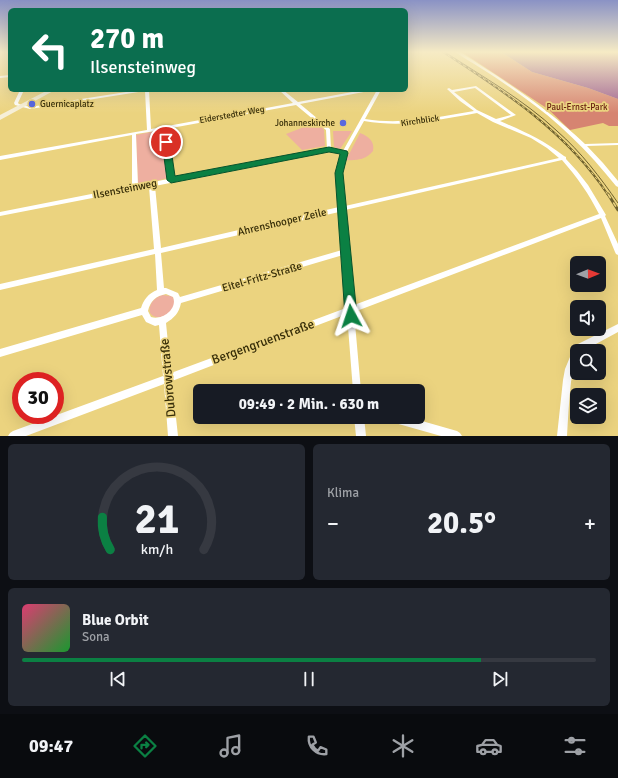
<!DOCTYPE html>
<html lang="de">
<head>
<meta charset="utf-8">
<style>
	:root { --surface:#171b24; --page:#242831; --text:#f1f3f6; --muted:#9ea1a6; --line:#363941; --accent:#0b8043 }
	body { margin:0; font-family:Signika,sans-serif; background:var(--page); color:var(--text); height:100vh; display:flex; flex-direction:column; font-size:15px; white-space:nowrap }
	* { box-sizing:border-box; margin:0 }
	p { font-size:13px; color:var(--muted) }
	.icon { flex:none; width:22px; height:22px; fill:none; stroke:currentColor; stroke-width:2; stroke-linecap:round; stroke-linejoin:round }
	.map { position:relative; height:436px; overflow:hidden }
	.panel { display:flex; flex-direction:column; gap:8px; padding:8px; background:#0d0f14; flex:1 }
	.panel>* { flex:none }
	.banner { position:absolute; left:8px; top:8px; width:400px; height:84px; border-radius:6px; box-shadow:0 4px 16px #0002; background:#0b6e4f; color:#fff; overflow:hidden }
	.needle { width:26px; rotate:89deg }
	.controls { position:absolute; left:570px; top:256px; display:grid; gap:8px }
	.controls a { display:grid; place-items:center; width:36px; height:36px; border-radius:6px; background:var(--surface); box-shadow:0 4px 16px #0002; font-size:20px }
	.speed { position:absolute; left:12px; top:372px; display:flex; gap:8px; font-size:20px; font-weight:700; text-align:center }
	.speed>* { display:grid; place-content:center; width:52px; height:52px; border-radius:50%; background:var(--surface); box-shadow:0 4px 16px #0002; line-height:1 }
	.speed .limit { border:6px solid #d22; background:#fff; color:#111 }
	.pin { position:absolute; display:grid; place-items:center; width:34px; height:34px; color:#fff; margin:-17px; border:2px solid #fff; border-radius:50%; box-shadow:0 1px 4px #0007 }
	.me { position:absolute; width:44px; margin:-22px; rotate:355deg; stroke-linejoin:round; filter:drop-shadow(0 0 3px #0008) }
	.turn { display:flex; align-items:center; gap:14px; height:84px; padding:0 16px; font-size:18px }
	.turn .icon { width:52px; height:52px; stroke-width:2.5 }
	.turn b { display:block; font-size:28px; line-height:34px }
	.big { font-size:30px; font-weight:700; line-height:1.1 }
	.panel .tile { flex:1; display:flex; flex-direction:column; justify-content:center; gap:6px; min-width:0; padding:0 14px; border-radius:6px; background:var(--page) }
	.panel .dial { align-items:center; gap:0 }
	.dial svg { height:104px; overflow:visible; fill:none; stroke:var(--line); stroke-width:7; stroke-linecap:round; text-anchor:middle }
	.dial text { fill:var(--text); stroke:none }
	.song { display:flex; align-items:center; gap:12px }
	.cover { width:48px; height:48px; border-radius:6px; background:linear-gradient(135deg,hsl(340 70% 55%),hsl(130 70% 35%)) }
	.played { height:4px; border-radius:2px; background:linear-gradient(90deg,var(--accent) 80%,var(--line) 80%) }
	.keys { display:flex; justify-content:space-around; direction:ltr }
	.heat { display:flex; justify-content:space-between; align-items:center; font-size:22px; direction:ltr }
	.panel .tiles { flex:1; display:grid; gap:8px; grid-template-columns:1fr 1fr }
	.tile:last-child { grid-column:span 2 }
	.trip { position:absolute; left:193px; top:384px; width:232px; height:40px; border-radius:6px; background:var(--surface); box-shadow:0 4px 16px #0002; font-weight:700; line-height:40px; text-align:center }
	.tab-bar { display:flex; height:64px; justify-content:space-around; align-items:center; background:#090b0e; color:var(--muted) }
	.tab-bar .icon { width:28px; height:28px }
	.tab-bar .current { color:var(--accent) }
	.tab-bar b { font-size:18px; color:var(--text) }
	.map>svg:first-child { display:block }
	.green { fill:#eeafa0 }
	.forest { fill:#d68471 }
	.water { fill:#9d5e91 }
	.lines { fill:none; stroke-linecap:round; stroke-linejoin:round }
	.minor { fill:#fff; fill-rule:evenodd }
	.secondary { fill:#f6efd8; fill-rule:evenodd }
	.tram { stroke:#6f622e; stroke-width:1 }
	.rail-far1-casing { stroke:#6f622e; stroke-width:2 }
	.rail-casing { stroke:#6f622e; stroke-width:3 }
	.rail-far1 { stroke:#ebd37f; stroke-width:1; stroke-dasharray:3; stroke-linecap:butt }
	.rail { stroke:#ebd37f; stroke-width:1.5; stroke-dasharray:5; stroke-linecap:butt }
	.route { fill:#0b8043; stroke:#07532c }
	.poi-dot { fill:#5a68df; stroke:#ebd37f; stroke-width:1.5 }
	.labels { text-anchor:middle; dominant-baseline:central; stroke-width:3.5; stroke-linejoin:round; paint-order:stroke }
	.far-poi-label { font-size:9px; fill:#362d08; stroke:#ebd37f; text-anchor:start }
	.far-park-label { font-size:9px; fill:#6a2110; stroke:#ebd37f }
	.far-street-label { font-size:9px; fill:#362d08; stroke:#ebd37f }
	.street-label { font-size:11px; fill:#362d08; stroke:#ebd37f }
	.near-street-label { font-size:13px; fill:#362d08; stroke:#ebd37f }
</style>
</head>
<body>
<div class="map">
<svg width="618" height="436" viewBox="0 0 618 436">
	<rect width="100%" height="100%" fill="#ebd37f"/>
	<g class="green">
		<polygon points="317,122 324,130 325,146 302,150 286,134"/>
		<polygon points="161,130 163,130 168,178 138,185 136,135"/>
		<polygon points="333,131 352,131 340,149 334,147"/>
		<path d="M360,133C368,136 375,141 373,151C367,159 356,161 346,160Z"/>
		<path d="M162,295L172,296C182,309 159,325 150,313C148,304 154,298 162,295Z"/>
	</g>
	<polygon class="forest" points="462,52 501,52 532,72 588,88 618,99 618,126 609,126 603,123 570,130 548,109"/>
	<polygon class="water" points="501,52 618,52 618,99 588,88 532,72"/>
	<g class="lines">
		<g class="minor">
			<path d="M456,52H460C504,80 547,108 585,144L618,143V145L587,146L603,163L618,181V187L616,186C588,151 559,122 522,96C508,86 494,76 479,67C472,62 463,58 456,52Z"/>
			<polygon points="10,75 10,77 0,78 0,76"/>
			<path d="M476,86L516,115L500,121C525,132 542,139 564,156L566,157V159L577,171L588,185L606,215L605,216L618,244V255L616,254L615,252L601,218L354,312L361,391H353L347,314L172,381L178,436H168L164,384L26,436H8L10,433L13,431L163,376L159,325L155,326L146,322L142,315L0,357V349L141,308C144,299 148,294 157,290L155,254L0,290V284L154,249L149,187L0,216V212L132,186V135L0,160V156L147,130L145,91L30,109L15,105L14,103L20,90H24L18,103L19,104L30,107L139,90H149L151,129L293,103L279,90H283L298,102L363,90H371L369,91L300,104L330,129L331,149L343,151L377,90H381L365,119C403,125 437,117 474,111L460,101L447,89L449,88L452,90ZM475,88L511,115L496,119L477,110L454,92ZM296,105L326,130L327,149L173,178L166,129ZM477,113L493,122L531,138L547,148L559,158L345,206L342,173L346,153L364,121C404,128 438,120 477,113ZM162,130L168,179L138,185L136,134ZM329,151L341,154L336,173L339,207L161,248L155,186ZM562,160C577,177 589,194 599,214L354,305L345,210ZM339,212L342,250L180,297L178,293L166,288H164L161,253ZM343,255L346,308L171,373L166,323C174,318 179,313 181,303ZM166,294L173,297C178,309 162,321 151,317L148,311C150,301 156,296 166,294Z"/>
			<path d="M618,324V332L583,351H577C577,362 573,371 571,382C569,400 568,418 567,436H557L563,380L565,369L570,357L578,344Z"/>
			<polygon points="354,417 364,417 366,436 356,436"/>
			<polygon points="379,417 408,417 457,431 460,433 462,436 441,436 395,423 384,422 381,420"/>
		</g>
		<polygon class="secondary" points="48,90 55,90 0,120 0,115"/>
		<path class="tram" d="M445,52C483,77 524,100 557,131C581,152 600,177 618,203"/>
		<g class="rail-far1-casing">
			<path id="rail-far1" d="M443,52C505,92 567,132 608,195"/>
		</g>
		<g class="rail-casing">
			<polyline id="rail" points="608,194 618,210"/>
		</g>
		<use href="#rail-far1" class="rail-far1"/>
		<use href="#rail" class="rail"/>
	</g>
	<linearGradient id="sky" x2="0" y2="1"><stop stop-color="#8a92c5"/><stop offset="0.46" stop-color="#f6ebc5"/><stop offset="1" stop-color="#f6ebc5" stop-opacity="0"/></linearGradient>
	<rect width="618" height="113" fill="url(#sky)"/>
	<polygon class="route" points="166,140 170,142 175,176 329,147 347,151 348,153 343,173 357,316 355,320 351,321 347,320 345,316 335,173 340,154 329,152 171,183 167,180 162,142"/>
	<g class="poi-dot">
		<circle cx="32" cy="104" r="4"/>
		<circle cx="343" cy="123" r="4"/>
	</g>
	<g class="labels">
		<g class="far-poi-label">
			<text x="40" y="104">Guernicaplatz</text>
			<text x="335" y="123" text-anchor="end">Johanneskirche</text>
		</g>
		<g class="far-park-label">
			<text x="577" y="107">Paul-Ernst-Park</text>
		</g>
		<g class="far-street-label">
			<text transform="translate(232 115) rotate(-10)">Eiderstedter Weg</text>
			<text transform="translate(420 121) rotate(-8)">Kirchblick</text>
		</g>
		<g class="street-label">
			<text transform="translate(125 189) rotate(-11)">Ilsensteinweg</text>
			<text transform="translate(282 222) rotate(-13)">Ahrenshooper Zeile</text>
			<text transform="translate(262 277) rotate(-16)">Eitel-Fritz-Straße</text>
		</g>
		<g class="near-street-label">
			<text transform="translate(263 342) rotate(-20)">Bergengruenstraße</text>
			<text transform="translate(168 378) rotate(-95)">Dubrowstraße</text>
		</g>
	</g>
</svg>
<div class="controls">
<a><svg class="needle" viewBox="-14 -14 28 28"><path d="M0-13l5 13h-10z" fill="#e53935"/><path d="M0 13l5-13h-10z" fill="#9ea1a6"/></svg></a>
<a><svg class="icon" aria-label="sound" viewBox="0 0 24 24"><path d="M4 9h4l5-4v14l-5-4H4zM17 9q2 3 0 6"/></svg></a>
<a><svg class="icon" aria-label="search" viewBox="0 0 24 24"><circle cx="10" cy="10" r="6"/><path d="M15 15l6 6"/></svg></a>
<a><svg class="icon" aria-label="layers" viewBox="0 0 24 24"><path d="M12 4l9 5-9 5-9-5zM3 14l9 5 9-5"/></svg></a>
</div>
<div class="speed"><div class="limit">30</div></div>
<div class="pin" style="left:166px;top:142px;background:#d93025"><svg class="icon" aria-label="arrive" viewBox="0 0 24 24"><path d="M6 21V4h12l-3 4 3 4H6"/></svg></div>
<svg class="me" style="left:351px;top:316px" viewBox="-20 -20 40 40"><path d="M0-17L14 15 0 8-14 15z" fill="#0b8043" stroke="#fff" stroke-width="4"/></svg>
<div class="trip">09:49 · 2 Min. · 630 m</div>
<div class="banner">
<div class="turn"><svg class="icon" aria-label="left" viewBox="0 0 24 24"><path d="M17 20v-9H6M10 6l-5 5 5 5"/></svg><div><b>270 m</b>Ilsensteinweg</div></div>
</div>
</div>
<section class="panel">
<div class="tiles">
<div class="tile dial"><svg viewBox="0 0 100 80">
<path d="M14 69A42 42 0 1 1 86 69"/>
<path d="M14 69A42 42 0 0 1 8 44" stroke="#0b8043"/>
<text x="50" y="56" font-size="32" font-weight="700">21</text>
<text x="50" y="72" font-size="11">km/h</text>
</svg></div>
<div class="tile"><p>Klima</p>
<div class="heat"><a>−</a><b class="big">20.5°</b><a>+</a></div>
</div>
<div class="tile">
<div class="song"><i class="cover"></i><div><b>Blue Orbit</b><p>Sona</p></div></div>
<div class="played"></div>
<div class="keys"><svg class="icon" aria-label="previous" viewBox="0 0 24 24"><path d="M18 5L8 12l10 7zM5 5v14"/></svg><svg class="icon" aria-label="pause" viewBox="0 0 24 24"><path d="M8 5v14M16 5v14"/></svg><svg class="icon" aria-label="next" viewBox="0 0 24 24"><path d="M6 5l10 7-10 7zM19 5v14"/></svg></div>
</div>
</div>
</section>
<nav class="tab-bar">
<b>09:47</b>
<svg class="icon current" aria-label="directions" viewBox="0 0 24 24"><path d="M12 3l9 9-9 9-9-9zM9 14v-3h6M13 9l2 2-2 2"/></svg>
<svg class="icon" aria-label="music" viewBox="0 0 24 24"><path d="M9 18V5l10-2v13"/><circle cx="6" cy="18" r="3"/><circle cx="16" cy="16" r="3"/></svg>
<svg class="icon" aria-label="phone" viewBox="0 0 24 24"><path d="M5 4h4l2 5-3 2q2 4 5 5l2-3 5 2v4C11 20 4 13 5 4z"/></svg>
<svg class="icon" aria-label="climate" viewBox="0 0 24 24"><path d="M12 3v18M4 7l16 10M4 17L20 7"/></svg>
<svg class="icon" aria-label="car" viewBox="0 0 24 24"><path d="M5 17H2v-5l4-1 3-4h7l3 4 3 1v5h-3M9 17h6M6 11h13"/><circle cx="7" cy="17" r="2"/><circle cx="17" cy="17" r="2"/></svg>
<svg class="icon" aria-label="filters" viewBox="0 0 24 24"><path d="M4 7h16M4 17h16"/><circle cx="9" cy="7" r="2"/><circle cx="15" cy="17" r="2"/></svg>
</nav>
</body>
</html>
